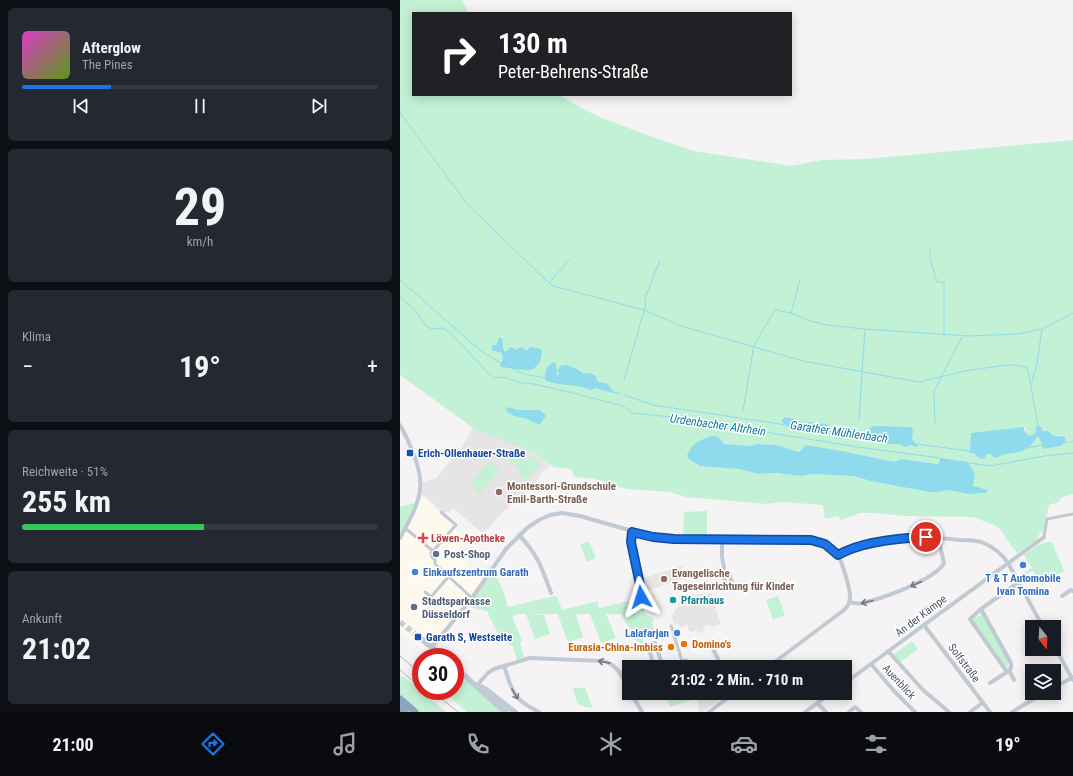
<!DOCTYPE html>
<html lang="de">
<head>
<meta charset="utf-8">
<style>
	:root { --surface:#171b24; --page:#242831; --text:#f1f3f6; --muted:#9ea1a6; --line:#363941; --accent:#1a73e8 }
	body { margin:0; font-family:"Roboto Condensed",sans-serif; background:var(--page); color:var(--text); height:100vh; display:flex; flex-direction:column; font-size:15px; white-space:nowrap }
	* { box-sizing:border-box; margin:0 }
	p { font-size:13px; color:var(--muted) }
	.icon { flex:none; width:22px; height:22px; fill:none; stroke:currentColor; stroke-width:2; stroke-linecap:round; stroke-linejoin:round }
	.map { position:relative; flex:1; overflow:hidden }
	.panel { display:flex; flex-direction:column; gap:8px; padding:8px; background:#0d0f14; width:400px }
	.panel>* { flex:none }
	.guide { position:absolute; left:12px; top:12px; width:380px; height:84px; border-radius:0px; box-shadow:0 2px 10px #0003; background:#202124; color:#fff; overflow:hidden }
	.needle { width:26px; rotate:162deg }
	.controls { position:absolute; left:625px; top:620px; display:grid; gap:8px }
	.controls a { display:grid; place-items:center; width:36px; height:36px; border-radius:0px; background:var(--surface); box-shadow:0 2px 10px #0003; font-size:20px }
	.speed { position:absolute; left:12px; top:648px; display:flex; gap:8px; font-size:20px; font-weight:700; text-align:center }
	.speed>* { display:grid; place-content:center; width:52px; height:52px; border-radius:50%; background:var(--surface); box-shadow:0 2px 10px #0003; line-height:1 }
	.speed .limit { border:6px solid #d22; background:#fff; color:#111 }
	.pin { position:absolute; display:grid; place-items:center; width:34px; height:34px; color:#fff; margin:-17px; border:2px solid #fff; border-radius:50%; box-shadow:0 1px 4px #0007 }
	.me { position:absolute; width:44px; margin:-22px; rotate:354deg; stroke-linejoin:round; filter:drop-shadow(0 0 3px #0008) }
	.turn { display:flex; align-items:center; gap:14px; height:84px; padding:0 20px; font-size:18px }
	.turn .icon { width:52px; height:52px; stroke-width:2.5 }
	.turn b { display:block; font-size:28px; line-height:34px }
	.big { font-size:30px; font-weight:700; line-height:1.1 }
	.panel .widget { flex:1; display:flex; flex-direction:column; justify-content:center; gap:6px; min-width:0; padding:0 14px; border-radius:6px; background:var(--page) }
	.panel .dial { align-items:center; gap:0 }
	.dial b { font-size:52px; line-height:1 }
	.song { display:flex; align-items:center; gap:12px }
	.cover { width:48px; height:48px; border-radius:6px; background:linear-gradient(135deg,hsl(310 70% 55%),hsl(90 70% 35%)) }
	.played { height:4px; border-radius:2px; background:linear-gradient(90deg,var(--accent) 25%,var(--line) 25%) }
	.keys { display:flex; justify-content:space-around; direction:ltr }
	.heat { display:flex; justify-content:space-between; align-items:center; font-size:22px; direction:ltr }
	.charge { height:6px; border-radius:3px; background:linear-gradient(90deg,#34c759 51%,var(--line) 0) }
	.trip { position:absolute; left:222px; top:660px; width:230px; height:40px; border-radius:0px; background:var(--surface); box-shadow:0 2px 10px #0003; font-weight:700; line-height:40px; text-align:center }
	.tabs { display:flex; height:64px; justify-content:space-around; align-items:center; background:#090b0e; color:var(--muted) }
	.tabs .icon { width:28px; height:28px }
	.tabs .current { color:var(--accent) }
	.tabs b { font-size:18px; color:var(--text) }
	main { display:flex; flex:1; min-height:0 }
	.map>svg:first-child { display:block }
	.commercial { fill:#fdf9ef }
	.education { fill:#e6e4e5 }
	.green { fill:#c3f1d5; fill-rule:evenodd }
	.water { fill:#90daee }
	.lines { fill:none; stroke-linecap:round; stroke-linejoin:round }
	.stream { stroke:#90daee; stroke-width:1 }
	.secondary-tunnel { stroke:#caccce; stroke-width:5.5; stroke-dasharray:5.5 3; stroke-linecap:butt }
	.pedestrian { stroke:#c1cad2; stroke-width:3 }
	.minor { stroke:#c1cad2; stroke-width:4 }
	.secondary { stroke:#c1cbd6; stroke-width:5.5 }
	.motorway { stroke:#8ba5c1; stroke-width:7 }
	.rail { stroke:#b5b8bd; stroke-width:1 }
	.oneway { stroke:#6e7983 }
	.route-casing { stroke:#114b97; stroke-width:10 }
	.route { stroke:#1a73e8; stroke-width:7 }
	.transit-dot { fill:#1a4fb4; stroke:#fff; stroke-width:1.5 }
	.education-dot { fill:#8d6e63; stroke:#fff; stroke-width:1.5 }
	.health-dot { fill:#e0444e; stroke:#fff; stroke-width:1.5 }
	.service-dot { fill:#5c6f8a; stroke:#fff; stroke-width:1.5 }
	.shop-dot { fill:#3f7fe0; stroke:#fff; stroke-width:1.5 }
	.culture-dot { fill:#0f9aa8; stroke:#fff; stroke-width:1.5 }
	.food-dot { fill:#e8710a; stroke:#fff; stroke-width:1.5 }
	.labels { text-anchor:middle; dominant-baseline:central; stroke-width:3; stroke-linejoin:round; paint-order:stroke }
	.transit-label { font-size:11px; font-weight:bold; fill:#164399; stroke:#fff; text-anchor:start }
	.education-label { font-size:11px; font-weight:bold; fill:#785e54; stroke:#fff; text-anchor:start }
	.health-label { font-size:11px; font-weight:bold; fill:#be3a42; stroke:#fff; text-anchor:start }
	.service-label { font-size:11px; font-weight:bold; fill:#4e5e75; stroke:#fff; text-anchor:start }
	.shop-label { font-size:11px; font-weight:bold; fill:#366cbe; stroke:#fff; text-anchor:start }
	.culture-label { font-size:11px; font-weight:bold; fill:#0d838f; stroke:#fff; text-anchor:start }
	.street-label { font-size:11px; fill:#4a5661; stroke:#fff }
	.food-label { font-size:11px; font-weight:bold; fill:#c56008; stroke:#fff; text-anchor:start }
	.water-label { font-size:12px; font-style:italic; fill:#0c7c9b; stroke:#fff }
</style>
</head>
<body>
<main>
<section class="panel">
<div class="widget">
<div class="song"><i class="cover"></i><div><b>Afterglow</b><p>The Pines</p></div></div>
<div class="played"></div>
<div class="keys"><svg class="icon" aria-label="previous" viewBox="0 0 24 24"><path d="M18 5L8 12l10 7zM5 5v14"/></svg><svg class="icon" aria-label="pause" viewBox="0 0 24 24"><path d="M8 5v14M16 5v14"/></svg><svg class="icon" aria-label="next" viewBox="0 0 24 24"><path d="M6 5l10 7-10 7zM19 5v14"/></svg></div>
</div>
<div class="widget dial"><b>29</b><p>km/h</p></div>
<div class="widget"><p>Klima</p>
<div class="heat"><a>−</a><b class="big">19°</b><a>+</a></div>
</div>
<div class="widget"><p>Reichweite · 51%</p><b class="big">255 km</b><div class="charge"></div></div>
<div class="widget"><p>Ankunft</p><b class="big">21:02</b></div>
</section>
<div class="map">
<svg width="673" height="712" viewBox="0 0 673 712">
	<rect width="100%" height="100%" fill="#f5f3f3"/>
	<polygon class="commercial" points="19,494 56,526 55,529 67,540 57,551 66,558 71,574 90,570 91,572 32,647 23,650 0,631 0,538"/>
	<g class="education">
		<polygon points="73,428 128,450 136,454 150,465 139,476 138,480 100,515 85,532 80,531 53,508 49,513 46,511 44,513 22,494 23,482 36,478 59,451"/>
		<polygon points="282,566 283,579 248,590 244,578"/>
		<polygon points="311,593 321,625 319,625 311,627 310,625 304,626 305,631 298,633 297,630 290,632 287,625 280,628 278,624 274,625 272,616 283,599 293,595"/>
		<polygon points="296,693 308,693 310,697 316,695 318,701 303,712 299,712"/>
	</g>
	<g class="green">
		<path d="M0,0H62L69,13H13V95H159L187,111L200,117L244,134L294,151L391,166L422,160L464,159L510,155L673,140V494L660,498L659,502L649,505L643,532L640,533L636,541L617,553L615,550H616L613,548L600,529L594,525L573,517L506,516L474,513H460L441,520L438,516L425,519L423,505L382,502L367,504L286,497L270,492L227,489L194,479L174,477L172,469L154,467L136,454L128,450L76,430L0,375ZM92,345L104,346V351C112,352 124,351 130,347L142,353V358L126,370L105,368L102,354L97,351ZM109,407L117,410H140L139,425L127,419L114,416L106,408ZM385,417L398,421L402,424L407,426L409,424L415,422L423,425L425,433L408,429L389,428L381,421ZM637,426L643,431H649L652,435H660L661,446L643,449L639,436C633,439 631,446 625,450C616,454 606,451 597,457L591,454H588L586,457L574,453H570L571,445L624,427L629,437L635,433ZM318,438L324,444L351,446L358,444L376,445L399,452H447L494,462L501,459L538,464L539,458L575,474L573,486L576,488L585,489L586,493L568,494L549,490L539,492H529L470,481L454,476L413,474L401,476L376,473L358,474L339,469L300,466Z"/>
		<polygon points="111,450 126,462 120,469 105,457"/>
		<polygon points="132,455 141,463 126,481 117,473"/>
		<polygon points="90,461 100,470 80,493 71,484"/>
		<polygon points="14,503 15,505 0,535 0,507"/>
		<polygon points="307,511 307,535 285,535 283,533 284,512"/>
		<polygon points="189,542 196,558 187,562 180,544"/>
		<polygon points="646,542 652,542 664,571 641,585 633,571 622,576 621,574 632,568 624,555 636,546"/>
		<path d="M91,573C102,581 104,594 108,607L154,596L157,597L162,610L197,601L199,608L233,600V601L238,600L239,602L251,599L252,602L248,603L249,605L244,611L246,615L254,619L252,623L256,634L243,638V644L241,645L236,640L232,632L221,614H206L216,638L201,643L190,614H176L183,637L168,642L158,615L159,614H132L144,615L150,634L135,639L126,614H119L112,616L122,641L120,643L124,658L117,660L113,647L104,640H101C97,630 91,621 87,611L71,607L68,605Z"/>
		<polygon points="378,596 385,615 373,620 366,600"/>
		<polygon points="581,611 609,663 607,667 604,666 573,621 574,617 576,618 581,614"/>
		<polygon points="512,641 518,649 499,663 493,655"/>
		<polygon points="55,673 56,673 103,712 67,712 43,691 55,691"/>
		<polygon points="0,676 4,677 46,712 19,712 0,695"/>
		<path d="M173,688H185L193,708C176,706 177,703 173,688Z"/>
		<polygon points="287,693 294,693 295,699 270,707 267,699"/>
	</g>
	<g class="water">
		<path d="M99,338H102L104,351H107L109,348L111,347L116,350L121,347L126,350L130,347L141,349C144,357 139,367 130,370C125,371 108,368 101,367L100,365L103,359L102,354C99,351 95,352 92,350V345H96Z"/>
		<path d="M153,362L156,363L157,377H158L159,372L157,371L160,366L167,365C172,368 180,369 183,374L190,373L196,376C197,385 202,381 208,384L212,390L214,391L213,393L195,388L191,390L182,387L159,384L146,381C143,371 147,368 153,362Z"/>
		<polygon points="109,407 117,410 140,410 146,416 139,425 127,419 114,416 107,412 106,408"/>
		<path d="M385,417L395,419L396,421L402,422L403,424L407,426L409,422C413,422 424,424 428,425L429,428L425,433L408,429L389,428L381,421Z"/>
		<path d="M637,425L641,427L643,431H649L652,435L665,437L666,440L661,446L643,449L639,437H637C634,441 631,446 626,449C617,455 606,451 596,458L592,456L591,454H588L584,459L579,458L574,453H570L571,433L624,427V430L629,436L635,433Z"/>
		<polygon points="474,426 511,427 513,431 512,440 518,445 517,447 511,445 504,447 501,444 488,444 468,439 466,434 467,430"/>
		<path d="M311,436L318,437L324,444L351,446L358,444L376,445L399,452L406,445L447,452L494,462L501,459L538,464L540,458L568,462L575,474L573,486L588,490L586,493L568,494L549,490L539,492H529L470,481L454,476L413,474L401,476L376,473L358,474L339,469L300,466L290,460L287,456C291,444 300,440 311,436Z"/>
	</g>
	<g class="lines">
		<g class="stream">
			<polyline points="0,113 68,205 147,281"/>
			<polyline points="530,250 530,259 537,282 544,282 544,334"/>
			<polyline points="0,280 81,351 101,363"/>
			<polyline points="400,280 391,313 410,321 427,325 464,329"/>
			<polyline points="150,282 169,260"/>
			<polyline points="149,283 153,286 244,310 281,326 403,361 519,382 565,371 606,365 615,365 626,367 628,370 638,425"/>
			<polyline points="0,297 16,311 24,324 28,327 32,329 44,328 58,341 93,378 104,377 121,383 129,383 169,392 223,406 232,413 271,417 458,447 540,458"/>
			<polyline points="111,368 124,374 146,378"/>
			<polyline points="224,380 246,304 245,302 245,298 260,260"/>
			<polyline points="632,382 637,363 642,329 673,313"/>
			<polyline points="214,392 221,394"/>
			<polyline points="224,395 253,405 387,425"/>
			<polyline points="343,411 354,345 375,310 391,313"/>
			<polyline points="459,420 465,329 568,336 618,334 642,329"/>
			<polyline points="535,423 534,391 562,337"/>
			<polyline points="428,431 468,437"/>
			<polyline points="663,443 673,441"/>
			<polyline points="517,444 569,451"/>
			<polyline points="628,448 642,445"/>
			<polyline points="569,463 591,466 644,456 673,453"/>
		</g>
		<polyline class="secondary-tunnel" points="0,622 19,637"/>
		<g class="pedestrian">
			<polyline points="5,528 33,551 31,553 32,557 35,560 35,564 72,598"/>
			<polyline points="644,537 647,519 673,514"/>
			<polyline points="33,551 56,525 41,512"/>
			<polyline points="25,592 31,597 49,576"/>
			<polyline points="271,626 273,631"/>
			<polyline points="273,632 275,638"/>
			<polyline points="275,639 280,654"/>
			<polyline points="280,655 282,661 286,660 286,661"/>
		</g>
		<g class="minor">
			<path d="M0,425C9,441 23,471 20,490C18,506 8,523 0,538"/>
			<polyline points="232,532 231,542 242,594 241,597"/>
			<path d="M119,535C138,555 142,568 151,593"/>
			<polyline points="322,540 322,557 325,573 329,573 333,587 327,589 323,575 325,573"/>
			<path d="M438,555C446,551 454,549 462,546C494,537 526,536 560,540C568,540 577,540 584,543C593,547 602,554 608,563L643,627"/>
			<polyline points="662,596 671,590 673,591"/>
			<path d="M449,602C453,603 458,604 462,603C481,599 535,580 544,563L538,537"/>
			<polyline points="581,609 570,619 607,672 611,668 611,663 581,609 619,582"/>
			<polyline points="524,625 590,712"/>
			<polyline points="654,646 673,680"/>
			<path d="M32,647L72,598L106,549L127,528L139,520L150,515L162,513L180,516L253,537L283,540L402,539C414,540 426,542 436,552C441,557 451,591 450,599C450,604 447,607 444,610L368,667"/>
			<polyline points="313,649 322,667"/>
			<polyline points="488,651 523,690 549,712"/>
			<polyline points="471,664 495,692 515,712"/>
			<path d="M104,666C113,692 112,699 139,712"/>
			<polyline points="241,667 261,661 255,643 248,645 253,663"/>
			<polyline points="609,670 614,680"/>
			<polyline points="221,673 229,671"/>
			<polyline points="445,683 644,537"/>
			<polyline points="590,683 607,672"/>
			<path d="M77,685L89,672L94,669L130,658L202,661C217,663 222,677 229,689"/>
			<polyline points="654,688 673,677"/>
			<polyline points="231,693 242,712"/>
			<polyline points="417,703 426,712"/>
			<polyline points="309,712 334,693"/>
			<polyline points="405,712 431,693"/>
			<polyline points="449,712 455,707 461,712"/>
			<polyline points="570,712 582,703"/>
			<polyline points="612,712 644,693"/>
		</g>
		<g class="secondary">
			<polyline points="19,637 44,657"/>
			<path d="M55,667C72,682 88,698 106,712"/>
			<polyline points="79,686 85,689 115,712"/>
		</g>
		<g class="motorway">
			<polyline points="0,699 15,712"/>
			<polyline points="0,708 5,712"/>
		</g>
		<g class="rail">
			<polyline points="0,656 21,674"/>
			<polyline points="0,670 21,688"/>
			<polyline points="32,691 58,712"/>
		</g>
	</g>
	<defs><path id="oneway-shaft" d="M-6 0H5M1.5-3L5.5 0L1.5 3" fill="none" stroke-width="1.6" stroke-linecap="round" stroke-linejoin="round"/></defs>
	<g class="oneway">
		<use href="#oneway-shaft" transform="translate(516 584) rotate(156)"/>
		<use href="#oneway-shaft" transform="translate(467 602) rotate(165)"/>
		<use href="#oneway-shaft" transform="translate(204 662) rotate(-169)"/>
		<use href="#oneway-shaft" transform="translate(115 694) rotate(60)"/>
	</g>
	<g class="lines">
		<g class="route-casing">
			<path id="route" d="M241,597L242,594L231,542L232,532L253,537L274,539L411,540L425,544L438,555C461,542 499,538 526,537"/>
		</g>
		<use href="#route" class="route"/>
	</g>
	<g class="transit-dot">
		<rect x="6" y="449" width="8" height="8" rx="2"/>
		<rect x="14" y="633" width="8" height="8" rx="2"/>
	</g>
	<g class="education-dot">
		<circle cx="99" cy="492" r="4"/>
		<circle cx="264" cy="579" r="4"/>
	</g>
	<path class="health-dot" d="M21 532h4v4h4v4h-4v4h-4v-4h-4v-4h4z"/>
	<g class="service-dot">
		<circle cx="36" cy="554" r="4"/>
		<circle cx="14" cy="607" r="4"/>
	</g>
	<g class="shop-dot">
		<circle cx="623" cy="565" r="4"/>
		<circle cx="15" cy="572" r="4"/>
		<circle cx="277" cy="633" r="4"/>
	</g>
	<circle class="culture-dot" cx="273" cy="600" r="4"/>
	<g class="food-dot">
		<circle cx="284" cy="644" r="4"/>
		<circle cx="271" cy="647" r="4"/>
	</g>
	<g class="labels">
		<g class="transit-label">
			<text x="18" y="453">Erich-Ollenhauer-Straße</text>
			<text x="26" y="637">Garath S, Westseite</text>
		</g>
		<g class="education-label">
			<text x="107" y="486">Montessori-Grundschule<tspan x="107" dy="13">Emil-Barth-Straße</tspan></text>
			<text x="272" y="573">Evangelische<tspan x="272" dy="13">Tageseinrichtung für Kinder</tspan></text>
		</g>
		<g class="health-label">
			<text x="31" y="538">Löwen-Apotheke</text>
		</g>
		<g class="service-label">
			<text x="44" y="554">Post-Shop</text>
			<text x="22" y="601">Stadtsparkasse<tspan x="22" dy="13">Düsseldorf</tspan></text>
		</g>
		<g class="shop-label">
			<text x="23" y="572">Einkaufszentrum Garath</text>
			<text x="623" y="578" text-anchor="middle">T &amp; T Automobile<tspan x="623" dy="13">Ivan Tomina</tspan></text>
			<text x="269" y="633" text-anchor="end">Lalafarjan</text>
		</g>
		<g class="culture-label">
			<text x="281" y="600">Pfarrhaus</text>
		</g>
		<g class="street-label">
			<text transform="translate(521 616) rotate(-37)">An der Kämpe</text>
			<text transform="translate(564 663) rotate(53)">Solfstraße</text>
			<text transform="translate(499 682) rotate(47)">Auenblick</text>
		</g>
		<g class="food-label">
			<text x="292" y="644">Domino's</text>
			<text x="263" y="647" text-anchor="end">Eurasia-China-Imbiss</text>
		</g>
		<g class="water-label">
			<text transform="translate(318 425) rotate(8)">Urdenbacher Altrhein</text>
			<text transform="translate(439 432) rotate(8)">Garather Mühlenbach</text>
		</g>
	</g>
</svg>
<div class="controls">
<a><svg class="needle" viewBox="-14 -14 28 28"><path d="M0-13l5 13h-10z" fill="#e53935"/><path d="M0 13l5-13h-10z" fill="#9ea1a6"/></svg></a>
<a><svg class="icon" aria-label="layers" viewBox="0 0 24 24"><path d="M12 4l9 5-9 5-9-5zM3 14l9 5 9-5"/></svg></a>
</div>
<div class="speed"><div class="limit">30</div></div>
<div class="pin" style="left:526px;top:537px;background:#d93025"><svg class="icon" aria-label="arrive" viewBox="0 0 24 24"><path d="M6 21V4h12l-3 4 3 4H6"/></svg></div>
<svg class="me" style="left:241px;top:597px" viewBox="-20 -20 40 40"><path d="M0-17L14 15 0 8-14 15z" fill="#1a73e8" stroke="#fff" stroke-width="4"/></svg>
<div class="trip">21:02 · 2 Min. · 710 m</div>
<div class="guide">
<div class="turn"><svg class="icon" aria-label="right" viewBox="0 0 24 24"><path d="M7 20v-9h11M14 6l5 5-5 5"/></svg><div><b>130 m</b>Peter-Behrens-Straße</div></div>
</div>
</div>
</main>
<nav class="tabs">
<b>21:00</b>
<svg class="icon current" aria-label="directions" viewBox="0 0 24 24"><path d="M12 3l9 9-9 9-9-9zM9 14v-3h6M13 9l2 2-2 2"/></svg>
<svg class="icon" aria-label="music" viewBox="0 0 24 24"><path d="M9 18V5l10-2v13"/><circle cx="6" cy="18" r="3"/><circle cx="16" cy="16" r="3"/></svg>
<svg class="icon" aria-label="phone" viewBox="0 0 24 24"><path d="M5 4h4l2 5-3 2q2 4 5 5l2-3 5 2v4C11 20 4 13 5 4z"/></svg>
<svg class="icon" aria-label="climate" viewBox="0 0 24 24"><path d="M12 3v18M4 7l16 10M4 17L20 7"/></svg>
<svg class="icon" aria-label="car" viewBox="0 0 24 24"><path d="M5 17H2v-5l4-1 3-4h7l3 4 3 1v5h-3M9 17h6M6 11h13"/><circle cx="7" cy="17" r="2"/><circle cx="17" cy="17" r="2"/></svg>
<svg class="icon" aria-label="filters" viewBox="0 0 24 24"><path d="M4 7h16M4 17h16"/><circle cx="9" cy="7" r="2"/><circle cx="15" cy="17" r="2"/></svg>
<b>19°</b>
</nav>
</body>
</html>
